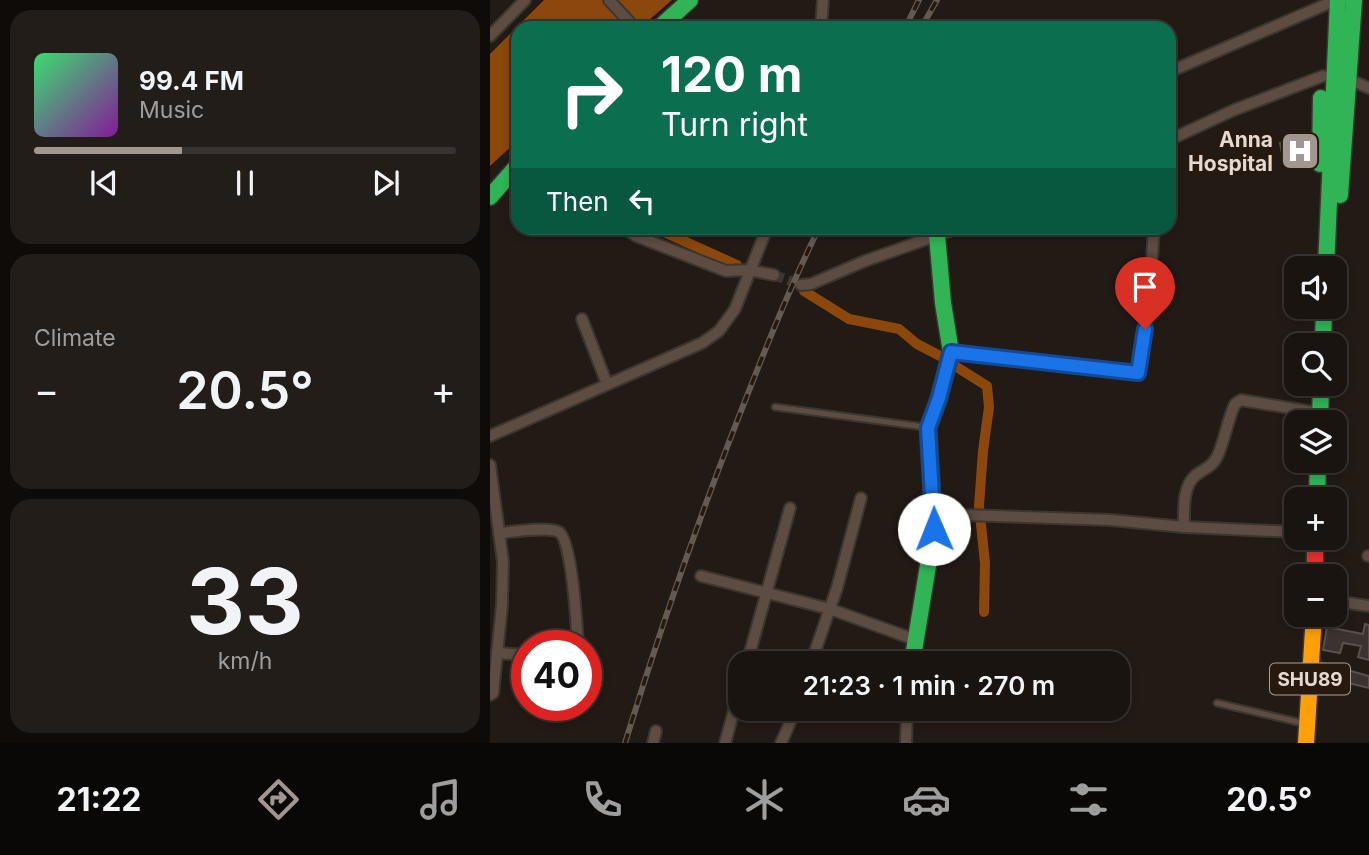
<!DOCTYPE html>
<html lang="en">
<head>
<meta charset="utf-8">
<style>
	:root { --surface:#1a1410; --page:#231d19; --text:#f1f3f6; --muted:#9f9e9f; --line:#383330; --accent:#a19790 }
	body { margin:0; font-family:Inter,sans-serif; background:var(--page); color:var(--text); height:100vh; display:flex; flex-direction:column; font-size:26px; white-space:nowrap }
	* { box-sizing:border-box; margin:0 }
	p { font-size:23px; color:var(--muted) }
	.icon { flex:none; width:38px; height:38px; fill:none; stroke:currentColor; stroke-width:2; stroke-linecap:round; stroke-linejoin:round }
	.map { position:relative; flex:1; overflow:hidden }
	.sheet { display:flex; flex-direction:column; gap:10px; padding:10px; background:#0e0b09; width:490px }
	.sheet>* { flex:none }
	.guide { position:absolute; left:21px; top:21px; width:665px; height:214px; border-radius:21px; box-shadow:0 4px 10px #0003,0 0 0 2px var(--line); background:#0b6e4f; color:#fff; overflow:hidden }
	.tools { position:absolute; left:794px; top:256px; display:grid; gap:14px }
	.tools a { display:grid; place-items:center; width:63px; height:63px; border-radius:14px; background:var(--surface); box-shadow:0 4px 10px #0003,0 0 0 2px var(--line); font-size:35px }
	.speed { position:absolute; left:21px; top:630px; display:flex; gap:14px; font-size:35px; font-weight:700; text-align:center }
	.speed>* { display:grid; place-content:center; width:91px; height:91px; border-radius:50%; background:var(--surface); box-shadow:0 4px 10px #0003,0 0 0 2px var(--line); line-height:1 }
	.speed .limit { border:10px solid #d22; background:#fff; color:#111 }
	.pin { position:absolute; display:grid; place-items:center; width:60px; height:60px; color:#fff; margin:-72px -30px; border-radius:50% 50% 50% 0; rotate:-45deg; box-shadow:0 0 7px #0007 }
	.pin .icon { rotate:45deg }
	.me { position:absolute; width:77px; margin:-38px; rotate:359deg; stroke-linejoin:round; filter:drop-shadow(0 0 5px #0008) }
	.turn { display:flex; align-items:center; gap:24px; height:147px; padding:0 35px; font-size:32px }
	.turn .icon { width:91px; height:91px; stroke-width:2.5 }
	.turn b { display:block; font-size:49px; line-height:60px }
	.then { display:flex; align-items:center; height:66px; padding:0 35px; background:#0003; gap:14px; font-size:26px }
	.big { font-size:52px; font-weight:600; line-height:1.1 }
	.sheet .widget { flex:1; display:flex; flex-direction:column; justify-content:center; gap:10px; min-width:0; padding:0 24px; border-radius:21px; background:var(--page) }
	.sheet .dial { align-items:center; gap:0 }
	.dial b { font-size:91px; line-height:1 }
	.song { display:flex; align-items:center; gap:21px }
	.cover { width:84px; height:84px; border-radius:10px; background:linear-gradient(135deg,hsl(140 70% 55%),hsl(290 70% 35%)) }
	.played { height:7px; border-radius:4px; background:linear-gradient(90deg,var(--accent) 35%,var(--line) 35%) }
	.keys { display:flex; justify-content:space-around; direction:ltr }
	.heat { display:flex; justify-content:space-between; align-items:center; font-size:38px; direction:ltr }
	.trip { position:absolute; left:238px; top:651px; width:402px; height:70px; border-radius:21px; background:var(--surface); box-shadow:0 4px 10px #0003,0 0 0 2px var(--line); font-weight:600; line-height:70px; text-align:center }
	.tab-bar { display:flex; height:112px; justify-content:space-around; align-items:center; background:#0a0806; color:var(--muted) }
	.tab-bar .icon { width:49px; height:49px }
	.tab-bar .on { color:var(--accent) }
	.tab-bar b { font-size:32px; color:var(--text) }
	main { display:flex; flex:1; min-height:0 }
	.map>svg:first-child { display:block }
	.water { fill:#8b470c }
	.lines { fill:none; stroke-linecap:round; stroke-linejoin:round }
	.canal { stroke:#8b470c; stroke-width:10 }
	.building { fill:#3b332f; stroke:#58514c; stroke-width:2 }
	.street-tunnel { stroke:#3f3732; stroke-width:10; stroke-dasharray:10 5; stroke-linecap:butt }
	.lane-casing { stroke:#3c3630; stroke-width:9 }
	.street-casing { stroke:#3c3630; stroke-width:14 }
	.fast-casing { stroke:#3c3630; stroke-width:19 }
	.slow-casing { stroke:#3c3630; stroke-width:19 }
	.jam-casing { stroke:#3c3630; stroke-width:19 }
	.lane { stroke:#5c4c42; stroke-width:5 }
	.street { stroke:#5c4c42; stroke-width:10 }
	.fast { stroke:#30b455; stroke-width:16 }
	.slow { stroke:#ff9f0a; stroke-width:16 }
	.jam { stroke:#e5322d; stroke-width:16 }
	.rail-casing { stroke:#635a53; stroke-width:6 }
	.rail { stroke:#28190f; stroke-width:3.5; stroke-dasharray:10; stroke-linecap:butt }
	.route-casing { stroke:#114b97; stroke-width:18 }
	.route { stroke:#1a73e8; stroke-width:12 }
	.labels { text-anchor:middle; dominant-baseline:central; stroke-width:7; stroke-linejoin:round; paint-order:stroke }
	.shield { fill:#28190f; stroke:#aca098; stroke-width:2 }
	.shield-label { font-size:19px; font-weight:bold; fill:#e5dad3 }
	.poi-label { font-size:21px; font-weight:bold; fill:#e5dad3; stroke:#28190f; text-anchor:end }
</style>
</head>
<body>
<main>
<section class="sheet">
<div class="widget">
<div class="song"><i class="cover"></i><div><b>99.4 FM</b><p>Music</p></div></div>
<div class="played"></div>
<div class="keys"><svg class="icon" aria-label="previous" viewBox="0 0 24 24"><path d="M18 5L8 12l10 7zM5 5v14"/></svg><svg class="icon" aria-label="pause" viewBox="0 0 24 24"><path d="M8 5v14M16 5v14"/></svg><svg class="icon" aria-label="next" viewBox="0 0 24 24"><path d="M6 5l10 7-10 7zM19 5v14"/></svg></div>
</div>
<div class="widget"><p>Climate</p>
<div class="heat"><a>−</a><b class="big">20.5°</b><a>+</a></div>
</div>
<div class="widget dial"><b>33</b><p>km/h</p></div>
</section>
<div class="map">
<svg width="879" height="743" viewBox="0 0 879 743">
	<rect width="100%" height="100%" fill="#221a15"/>
	<polygon class="water" points="54,0 182,0 150,28 28,28 28,140 0,166 0,54"/>
	<g class="lines">
		<g class="canal">
			<polyline points="165,228 247,265"/>
			<polyline points="314,291 359,319 409,329 427,344 454,358"/>
			<polyline points="465,366 497,386 499,407 493,451 489,506 495,563 494,612"/>
		</g>
	</g>
	<g class="building">
		<polygon points="819,137 819,160 794,164 790,143"/>
		<polygon points="875,624 879,625 879,660 868,657 871,646 853,643 850,653 833,650 837,627 873,634"/>
		<polygon points="832,663 879,676 879,688 850,681 847,691 831,687"/>
	</g>
	<g class="lines">
		<polyline class="street-tunnel" points="284,275 311,285"/>
		<g class="lane-casing">
			<g id="lane">
				<polyline points="285,407 435,427"/>
				<polyline points="727,703 812,723"/>
			</g>
		</g>
		<g class="street-casing">
			<g id="street">
				<polyline points="119,0 145,28"/>
				<polyline points="331,28 333,0"/>
				<polyline points="0,36 35,0"/>
				<polyline points="679,72 837,4"/>
				<polyline points="860,80 879,88"/>
				<polyline points="679,140 744,110 833,76"/>
				<polyline points="135,228 146,236 236,271 259,270 284,275"/>
				<polyline points="311,285 321,284 375,261 468,228"/>
				<polyline points="92,319 117,384"/>
				<polyline points="461,352 648,373 659,303 664,228"/>
				<polyline points="0,436 212,343 229,331 245,309 277,228"/>
				<polyline points="0,465 13,562 12,605 3,693 0,695"/>
				<polyline points="443,514 621,520 694,527 807,532"/>
				<path d="M694,527C694,511 692,486 706,475C715,468 722,467 727,457C735,440 737,421 745,404L751,400L830,413"/>
				<path d="M9,533C22,532 59,526 69,532C82,540 87,628 88,646"/>
				<polyline points="878,556 879,556"/>
				<polyline points="211,576 340,609 426,640"/>
				<polyline points="845,601 879,606"/>
				<polyline points="7,653 37,655"/>
				<polyline points="257,663 300,508"/>
				<polyline points="321,663 347,588 371,498"/>
				<polyline points="163,743 166,731"/>
				<polyline points="235,743 250,689"/>
				<polyline points="291,743 306,709"/>
				<polyline points="416,743 417,709"/>
			</g>
		</g>
		<g class="fast-casing">
			<g id="fast">
				<polyline points="169,28 200,0"/>
				<polyline points="830,164 831,98"/>
				<polyline points="850,195 864,0"/>
				<polyline points="0,197 28,165"/>
				<polyline points="836,268 848,0"/>
				<polyline points="833,345 834,306"/>
				<polyline points="830,422 831,383"/>
				<polyline points="827,499 828,460"/>
				<polyline points="422,663 444,529 438,428 449,398 461,352 453,303 447,235"/>
			</g>
		</g>
		<g class="slow-casing">
			<polyline id="slow" points="816,743 824,614"/>
		</g>
		<g class="jam-casing">
			<polyline id="jam" points="825,537 825,576"/>
		</g>
		<use href="#lane" class="lane"/>
		<use href="#street" class="street"/>
		<use href="#fast" class="fast"/>
		<use href="#slow" class="slow"/>
		<use href="#jam" class="jam"/>
		<g class="rail-casing">
			<g id="rail">
				<polyline points="415,28 429,0"/>
				<polyline points="431,28 447,0"/>
				<path d="M135,743C166,642 201,541 239,442C267,370 295,297 329,228"/>
			</g>
		</g>
		<use href="#rail" class="rail"/>
	</g>
	<g class="lines">
		<g class="route-casing">
			<polyline id="route" points="444,529 438,428 449,398 461,352 648,373 655,329"/>
		</g>
		<use href="#route" class="route"/>
	</g>
	<defs>
		<g id="hospital-square" transform="scale(2.0125)"><rect x="-9" y="-9" width="18" height="18" rx="4" fill="#a19790" stroke="#28190f"/><path d="M-5-5h3v3.5h4V-5h3V5h-3V1.5h-4V5h-3Z" fill="#fff"/></g>
	</defs>
	<g fill-rule="evenodd">
		<use href="#hospital-square" x="810" y="151"/>
	</g>
	<g class="labels">
		<rect class="shield" x="780" y="663.5" width="80" height="31" rx="5"/>
		<g class="shield-label">
			<text x="820" y="679">SHU89</text>
		</g>
		<g class="poi-label">
			<text x="783" y="139">Anna<tspan x="783" dy="24">Hospital</tspan></text>
		</g>
	</g>
</svg>
<div class="tools">
<a><svg class="icon" aria-label="sound" viewBox="0 0 24 24"><path d="M4 9h4l5-4v14l-5-4H4zM17 9q2 3 0 6"/></svg></a>
<a><svg class="icon" aria-label="search" viewBox="0 0 24 24"><circle cx="10" cy="10" r="6"/><path d="M15 15l6 6"/></svg></a>
<a><svg class="icon" aria-label="layers" viewBox="0 0 24 24"><path d="M12 4l9 5-9 5-9-5zM3 14l9 5 9-5"/></svg></a>
<a>+</a>
<a>−</a>
</div>
<div class="speed"><div class="limit">40</div></div>
<div class="pin" style="left:655px;top:329px;background:#d93025"><svg class="icon" aria-label="arrive" viewBox="0 0 24 24"><path d="M6 21V4h12l-3 4 3 4H6"/></svg></div>
<svg class="me" style="left:444px;top:529px" viewBox="-20 -20 40 40"><circle r="19" fill="#fff"/><path d="M0-13L10 11 0 6-10 11z" fill="#1a73e8"/></svg>
<div class="trip">21:23 · 1 min · 270 m</div>
<div class="guide">
<div class="turn"><svg class="icon" aria-label="right" viewBox="0 0 24 24"><path d="M7 20v-9h11M14 6l5 5-5 5"/></svg><div><b>120 m</b>Turn right</div></div>
<div class="then">Then<svg class="icon" aria-label="left" viewBox="0 0 24 24"><path d="M17 20v-9H6M10 6l-5 5 5 5"/></svg></div>
</div>
</div>
</main>
<nav class="tab-bar">
<b>21:22</b>
<svg class="icon on" aria-label="directions" viewBox="0 0 24 24"><path d="M12 3l9 9-9 9-9-9zM9 14v-3h6M13 9l2 2-2 2"/></svg>
<svg class="icon" aria-label="music" viewBox="0 0 24 24"><path d="M9 18V5l10-2v13"/><circle cx="6" cy="18" r="3"/><circle cx="16" cy="16" r="3"/></svg>
<svg class="icon" aria-label="phone" viewBox="0 0 24 24"><path d="M5 4h4l2 5-3 2q2 4 5 5l2-3 5 2v4C11 20 4 13 5 4z"/></svg>
<svg class="icon" aria-label="climate" viewBox="0 0 24 24"><path d="M12 3v18M4 7l16 10M4 17L20 7"/></svg>
<svg class="icon" aria-label="car" viewBox="0 0 24 24"><path d="M5 17H2v-5l4-1 3-4h7l3 4 3 1v5h-3M9 17h6M6 11h13"/><circle cx="7" cy="17" r="2"/><circle cx="17" cy="17" r="2"/></svg>
<svg class="icon" aria-label="filters" viewBox="0 0 24 24"><path d="M4 7h16M4 17h16"/><circle cx="9" cy="7" r="2"/><circle cx="15" cy="17" r="2"/></svg>
<b>20.5°</b>
</nav>
</body>
</html>
